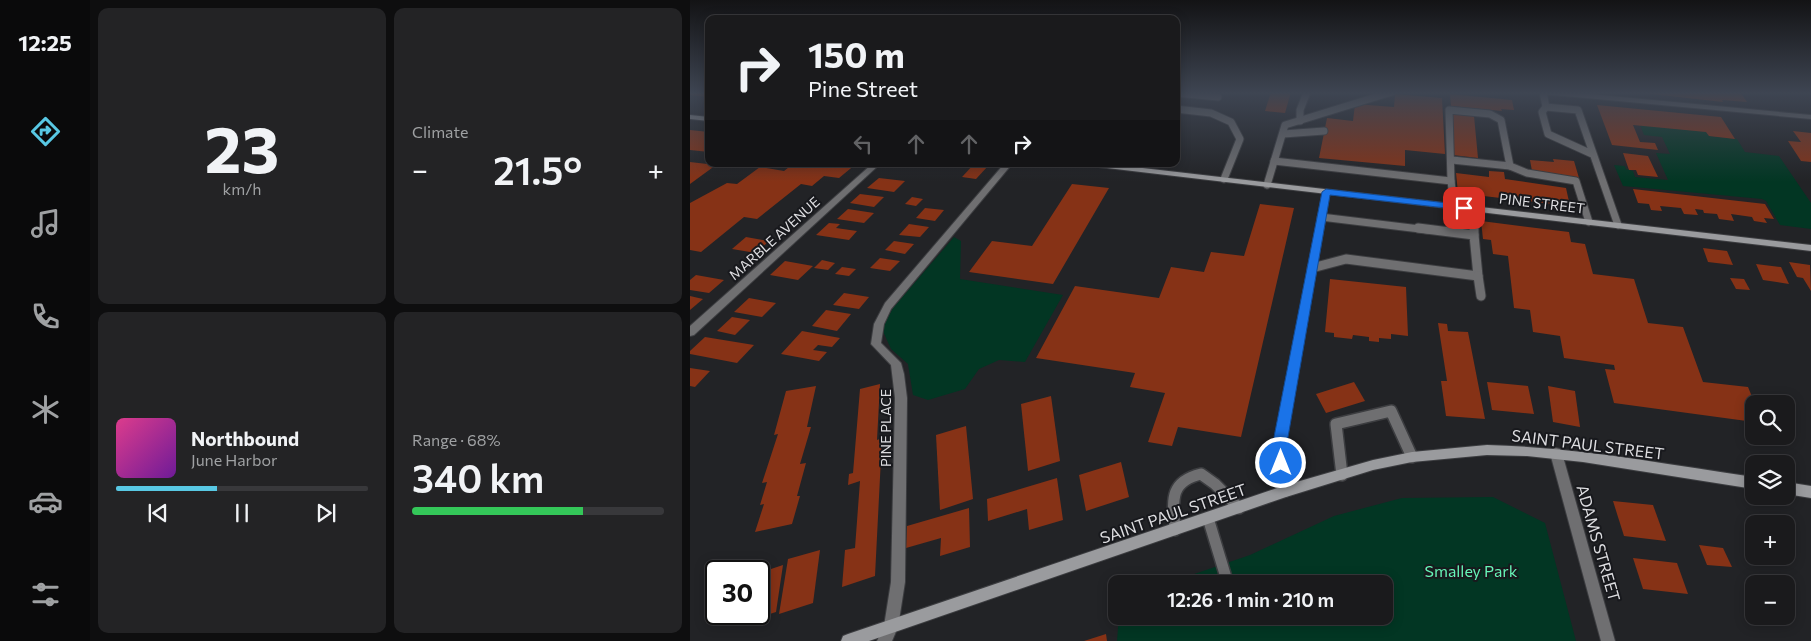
<!DOCTYPE html>
<html lang="en">
<head>
<meta charset="utf-8">
<style>
	:root { --surface:#1a1a1c; --page:#232325; --text:#f1f3f6; --muted:#9fa1a3; --line:#38383b; --accent:#58c8e4 }
	body { margin:0; font-family:Commissioner,sans-serif; background:var(--page); color:var(--text); height:100vh; display:flex; flex-direction:column; font-size:19px; white-space:nowrap }
	* { box-sizing:border-box; margin:0 }
	p { font-size:16px; color:var(--muted) }
	.icon { flex:none; width:28px; height:28px; fill:none; stroke:currentColor; stroke-width:2; stroke-linecap:round; stroke-linejoin:round }
	.map { position:relative; flex:1; overflow:hidden }
	.drawer { display:flex; flex-direction:column; gap:8px; padding:8px; background:#0e0e0f; width:600px }
	.drawer>* { flex:none }
	.hud { position:absolute; left:15px; top:15px; width:475px; height:152px; border-radius:10px; box-shadow:0 2px 12px #0003,0 0 0 1px var(--line); background:#1a1a1c; color:var(--text); overflow:hidden }
	.tools { position:absolute; left:1055px; top:395px; display:grid; gap:10px }
	.tools a { display:grid; place-items:center; width:50px; height:50px; border-radius:10px; background:var(--surface); box-shadow:0 2px 12px #0003,0 0 0 1px var(--line); font-size:25px }
	.speed { position:absolute; left:15px; top:560px; display:flex; gap:10px; font-size:25px; font-weight:700; text-align:center }
	.speed>* { display:grid; place-content:center; width:65px; height:65px; border-radius:50%; background:var(--surface); box-shadow:0 2px 12px #0003,0 0 0 1px var(--line); line-height:1 }
	.speed .limit { border:2px solid #111; border-radius:8px; background:#fff; color:#111 }
	.pin { position:absolute; display:grid; place-items:center; width:42px; height:42px; color:#fff; margin:-21px; border-radius:10px; box-shadow:0 2px 8px #0006 }
	.me { position:absolute; width:55px; margin:-28px; rotate:0deg; stroke-linejoin:round; filter:drop-shadow(0 0 4px #0008) }
	.turn { display:flex; align-items:center; gap:18px; height:105px; padding:0 20px; font-size:22px }
	.turn .icon { width:65px; height:65px; stroke-width:2.5 }
	.turn b { display:block; font-size:35px; line-height:42px }
	.lanes { display:flex; align-items:center; height:48px; padding:0 20px; background:#0003; justify-content:center; gap:25px; direction:ltr }
	.lanes .off { opacity:.35 }
	.big { font-size:38px; font-weight:600; line-height:1.1 }
	.drawer .tile { flex:1; display:flex; flex-direction:column; justify-content:center; gap:8px; min-width:0; padding:0 18px; border-radius:10px; background:var(--page) }
	.drawer .dial { align-items:center; gap:0 }
	.dial b { font-size:65px; line-height:1 }
	.song { display:flex; align-items:center; gap:15px }
	.cover { width:60px; height:60px; border-radius:8px; background:linear-gradient(135deg,hsl(330 70% 55%),hsl(280 70% 35%)) }
	.played { height:5px; border-radius:2px; background:linear-gradient(90deg,var(--accent) 40%,var(--line) 40%) }
	.keys { display:flex; justify-content:space-around; direction:ltr }
	.heat { display:flex; justify-content:space-between; align-items:center; font-size:28px; direction:ltr }
	.charge { height:8px; border-radius:4px; background:linear-gradient(90deg,#34c759 68%,var(--line) 0) }
	.drawer .tiles { flex:1; display:grid; gap:8px; grid-template-columns:repeat(2,1fr) }
	.trip { position:absolute; left:418px; top:575px; width:285px; height:50px; border-radius:10px; background:var(--surface); box-shadow:0 2px 12px #0003,0 0 0 1px var(--line); font-weight:600; line-height:50px; text-align:center }
	main { display:flex; flex:1; min-height:0 }
	.menu { display:flex; flex-direction:column; width:90px; justify-content:space-around; align-items:center; background:#0a0a0b; color:var(--muted) }
	.menu .icon { width:35px; height:35px }
	.menu .on { color:var(--accent) }
	.menu b { font-size:22px; color:var(--text) }
	.map>svg:first-child { display:block }
	.green { fill:#023623 }
	.building { fill:#863216 }
	.lines { fill:none; stroke-linecap:round; stroke-linejoin:round }
	.lane-far2-casing { stroke:#3c3d40; stroke-width:9 }
	.lane-far1-casing { stroke:#3c3d40; stroke-width:11 }
	.lane-casing { stroke:#3c3d40; stroke-width:14 }
	.street-casing { stroke:#3c3d40; stroke-width:2 }
	.secondary-casing { stroke:#3c3d40; stroke-width:2 }
	.lane-far2 { stroke:#6f6f71; stroke-width:7 }
	.lane-far1 { stroke:#6f6f71; stroke-width:9 }
	.lane { stroke:#6f6f71; stroke-width:11 }
	.street { fill:#6f6f71; fill-rule:evenodd }
	.secondary { fill:#9a9b9e; fill-rule:evenodd }
	.route { fill:#1a73e8; stroke:#114b97 }
	.labels { text-anchor:middle; dominant-baseline:central; stroke-width:4; stroke-linejoin:round; paint-order:stroke }
	.street-label { font-size:14px; fill:#dddde0; stroke:#18191d }
	.near-street-label { font-size:16px; fill:#dddde0; stroke:#18191d }
	.near-park-label { font-size:16px; fill:#66f5b7; stroke:#18191d }
</style>
</head>
<body>
<main>
<nav class="menu">
<b>12:25</b>
<svg class="icon on" aria-label="directions" viewBox="0 0 24 24"><path d="M12 3l9 9-9 9-9-9zM9 14v-3h6M13 9l2 2-2 2"/></svg>
<svg class="icon" aria-label="music" viewBox="0 0 24 24"><path d="M9 18V5l10-2v13"/><circle cx="6" cy="18" r="3"/><circle cx="16" cy="16" r="3"/></svg>
<svg class="icon" aria-label="phone" viewBox="0 0 24 24"><path d="M5 4h4l2 5-3 2q2 4 5 5l2-3 5 2v4C11 20 4 13 5 4z"/></svg>
<svg class="icon" aria-label="climate" viewBox="0 0 24 24"><path d="M12 3v18M4 7l16 10M4 17L20 7"/></svg>
<svg class="icon" aria-label="car" viewBox="0 0 24 24"><path d="M5 17H2v-5l4-1 3-4h7l3 4 3 1v5h-3M9 17h6M6 11h13"/><circle cx="7" cy="17" r="2"/><circle cx="17" cy="17" r="2"/></svg>
<svg class="icon" aria-label="filters" viewBox="0 0 24 24"><path d="M4 7h16M4 17h16"/><circle cx="9" cy="7" r="2"/><circle cx="15" cy="17" r="2"/></svg>
</nav>
<section class="drawer">
<div class="tiles">
<div class="tile dial"><b>23</b><p>km/h</p></div>
<div class="tile"><p>Climate</p>
<div class="heat"><a>−</a><b class="big">21.5°</b><a>+</a></div>
</div>
<div class="tile">
<div class="song"><i class="cover"></i><div><b>Northbound</b><p>June Harbor</p></div></div>
<div class="played"></div>
<div class="keys"><svg class="icon" aria-label="previous" viewBox="0 0 24 24"><path d="M18 5L8 12l10 7zM5 5v14"/></svg><svg class="icon" aria-label="pause" viewBox="0 0 24 24"><path d="M8 5v14M16 5v14"/></svg><svg class="icon" aria-label="next" viewBox="0 0 24 24"><path d="M6 5l10 7-10 7zM19 5v14"/></svg></div>
</div>
<div class="tile"><p>Range · 68%</p><b class="big">340 km</b><div class="charge"></div></div>
</div>
</section>
<div class="map">
<svg width="1121" height="641" viewBox="0 0 1121 641">
	<rect width="100%" height="100%" fill="#222326"/>
	<g class="green">
		<polygon points="950,125 1016,132 1019,136 1047,139 1055,152 1089,156 1121,203 1121,229 1090,225 1076,201 1072,199 933,186 924,165 935,166 936,169 943,171 945,177 978,180 966,153 980,154 972,137 954,135"/>
		<polygon points="264,237 271,241 270,279 373,295 335,362 309,360 289,369 275,389 238,400 223,395 218,364 201,349 192,329 203,308"/>
		<polygon points="803,497 855,523 886,641 427,641 429,616 694,616 694,584 475,584 560,555 644,516 712,498"/>
	</g>
	<g class="building">
		<polygon points="0,92 19,92 19,97 0,95"/>
		<polygon points="581,92 601,92 595,113 575,111"/>
		<polygon points="943,92 1050,92 1057,102 1032,100 1033,102"/>
		<polygon points="705,94 752,98 755,154 715,150 715,166 629,158 637,118 663,121 665,104 704,107"/>
		<polygon points="760,94 822,100 824,110 811,109 812,111 761,106"/>
		<polygon points="907,105 1031,117 1045,139 1019,136 1016,132 943,125 950,142 965,143 968,150 922,145"/>
		<polygon points="761,114 784,116 788,158 763,155"/>
		<polygon points="0,130 19,132 19,152 0,150"/>
		<polygon points="1103,131 1121,133 1121,162 1111,161 1098,141 1111,142"/>
		<polygon points="933,153 958,156 968,177 948,175 946,170 939,170"/>
		<polygon points="863,159 884,161 889,178 842,171 840,160 864,162"/>
		<polygon points="0,162 26,165 0,184"/>
		<polygon points="103,164 166,164 149,178 134,176 122,186 111,184 67,219 54,217 11,252 0,250 0,203 37,183 47,184 70,167 94,171"/>
		<polygon points="284,164 298,166 286,179 272,177"/>
		<polygon points="799,171 814,172 815,179 876,188 880,206 768,193 766,173 799,177"/>
		<polygon points="189,178 215,181 204,192 177,188"/>
		<polygon points="382,184 419,188 363,284 279,272 302,241 342,246"/>
		<polygon points="943,189 1075,204 1084,219 1074,218 1077,223 1064,221 1062,217 1041,214 1044,221 1029,219 1027,214 1014,213 1013,210 1005,209 1008,215 994,214 991,208 970,206 972,211 961,210 959,204 948,203"/>
		<polygon points="170,194 194,197 184,207 160,203"/>
		<polygon points="222,197 233,199 226,206 215,204"/>
		<polygon points="570,204 604,208 551,437 488,427 482,446 458,442 475,393 440,387 445,373 346,358 385,286 469,298 481,267 514,272 521,252 554,256"/>
		<polygon points="235,208 254,210 245,221 226,218"/>
		<polygon points="158,209 184,213 174,223 147,219"/>
		<polygon points="791,221 879,232 881,242 895,244 903,274 944,279 958,323 993,327 1013,382 1058,387 1065,404 1064,422 924,403 915,369 925,370 924,365 874,358 870,336 843,332 840,310 824,308 818,256 803,254 801,240 793,239"/>
		<polygon points="139,223 150,224 146,228 167,231 159,240 126,235"/>
		<polygon points="219,224 239,227 230,237 209,235"/>
		<polygon points="56,237 79,241 66,253 42,249"/>
		<polygon points="204,241 224,244 215,254 195,250"/>
		<polygon points="1013,248 1037,251 1043,265 1018,262"/>
		<polygon points="190,258 210,261 200,271 180,268"/>
		<polygon points="132,260 145,263 138,270 124,268"/>
		<polygon points="95,261 123,266 108,280 80,275"/>
		<polygon points="1099,262 1120,265 1121,291 1113,278 1107,277"/>
		<polygon points="1066,264 1091,267 1099,284 1073,280"/>
		<polygon points="152,267 166,269 159,276 145,274"/>
		<polygon points="6,275 34,280 19,293 0,290 0,280"/>
		<polygon points="1040,278 1054,279 1060,290 1046,289"/>
		<polygon points="640,279 716,287 718,336 701,334 701,339 689,338 689,342 679,341 679,337 663,335 662,339 644,337 644,333 635,332"/>
		<polygon points="154,293 179,297 169,309 143,305"/>
		<polygon points="0,296 13,299 0,310"/>
		<polygon points="59,298 86,303 72,317 44,312"/>
		<polygon points="136,310 161,314 147,331 122,326"/>
		<polygon points="42,317 60,320 45,335 27,331"/>
		<polygon points="748,323 757,324 758,331 778,332 795,419 756,416 751,381 757,381"/>
		<polygon points="112,331 150,338 142,347 128,345 123,350 137,352 129,361 91,354"/>
		<polygon points="15,337 64,345 47,363 0,354 0,351"/>
		<polygon points="0,368 20,371 5,387 0,386"/>
		<polygon points="664,382 675,401 636,413 626,394"/>
		<polygon points="797,382 838,386 844,414 802,410"/>
		<polygon points="190,384 187,440 192,438 185,576 152,587 155,550 165,548 170,481 158,485 159,474 163,473 170,389"/>
		<polygon points="126,386 117,427 121,427 110,464 116,463 107,496 110,496 102,524 65,532 74,504 70,505 77,482 72,483 88,434 84,435 96,391"/>
		<polygon points="858,386 885,391 890,427 863,422"/>
		<polygon points="361,396 370,461 338,471 331,404"/>
		<polygon points="276,426 283,499 250,510 246,435"/>
		<polygon points="431,462 439,497 396,511 389,475"/>
		<polygon points="367,478 373,520 339,530 337,509 298,521 297,499"/>
		<polygon points="923,501 963,505 976,541 934,536"/>
		<polygon points="279,508 280,547 250,556 251,538 216,548 217,526"/>
		<polygon points="1009,545 1033,548 1042,567 1017,565"/>
		<polygon points="130,550 123,603 89,614 98,559"/>
		<polygon points="943,558 987,563 998,594 953,589"/>
		<polygon points="93,565 86,612 46,625 48,614 69,614 69,573"/>
		<polygon points="416,634 417,641 394,641"/>
	</g>
	<g class="lines">
		<g class="lane-far2-casing">
			<g id="lane-far2">
				<polyline points="853,92 856,107"/>
				<polyline points="486,93 528,97"/>
				<polyline points="486,109 521,113 541,122 550,139 534,179"/>
				<polyline points="610,121 610,110 617,92"/>
				<polyline points="593,134 634,131"/>
				<polyline points="902,154 858,134 852,112 856,107 888,110 928,225"/>
				<polyline points="762,160 820,166"/>
				<polyline points="584,161 761,181 764,206"/>
				<polyline points="761,181 759,110 800,114 811,120 820,166 837,173 886,181 899,222"/>
				<polyline points="577,185 595,125 702,92"/>
				<polyline points="631,217 738,230"/>
				<polyline points="784,230 785,209"/>
			</g>
		</g>
		<g class="lane-far1-casing">
			<g id="lane-far1">
				<polyline points="784,235 784,228"/>
				<polyline points="622,268 656,259 788,276 784,235 728,228"/>
				<polyline points="788,276 791,296"/>
			</g>
		</g>
		<g class="lane-casing">
			<g id="lane">
				<polyline points="652,475 646,424 701,411 722,457"/>
				<polyline points="518,518 538,584"/>
				<path d="M485,530C483,502 478,482 511,474L525,484L549,508"/>
			</g>
		</g>
		<g class="street-casing">
			<g id="street">
				<polygon points="850,92 878,92 1121,115 1121,119 853,94"/>
				<polygon points="182,164 190,164 4,335 0,336 0,326"/>
				<polygon points="314,164 322,164 201,309 194,324 191,343 211,363 214,374 217,398 215,582 208,627 202,641 187,641 194,626 201,582 205,398 201,365 181,344 184,324 195,303"/>
				<polygon points="633,190 636,190 640,192 597,437 597,463 602,491 600,495 596,497 592,495 590,491 585,463 585,437"/>
				<polygon points="866,448 870,449 872,453 925,641 911,641 860,453 862,449"/>
			</g>
		</g>
		<g class="secondary-casing">
			<g id="secondary">
				<polygon points="0,115 19,117 19,121 0,119"/>
				<polygon points="396,164 418,164 1121,245 1121,251 400,166"/>
				<path d="M797,445C887,447 975,464 1064,477V489L893,462L837,456L797,455L722,462L683,470L596,497L179,641H151L153,636L158,634L596,485L683,460L722,452Z"/>
				<polygon points="1096,482 1121,486 1121,498 1096,494"/>
			</g>
		</g>
		<use href="#lane-far2" class="lane-far2"/>
		<use href="#lane-far1" class="lane-far1"/>
		<use href="#lane" class="lane"/>
		<use href="#street" class="street"/>
		<use href="#secondary" class="secondary"/>
	</g>
	<linearGradient id="sky" x2="0" y2="1"><stop stop-color="#131315"/><stop offset="0.51" stop-color="#3e4552"/><stop offset="1" stop-color="#3e4552" stop-opacity="0"/></linearGradient>
	<rect width="1121" height="182" fill="url(#sky)"/>
	<polygon class="route" points="636,189 774,205 779,208 774,210 640,195 598,437 596,468 591,469 586,468 584,463 584,437 632,192"/>
	<g class="labels">
		<g class="street-label">
			<text transform="translate(852 203) rotate(7)">PINE STREET</text>
			<text transform="translate(84 238) rotate(-42)">MARBLE AVENUE</text>
			<text transform="translate(195 428) rotate(-90)">PINE PLACE</text>
		</g>
		<g class="near-street-label">
			<text transform="translate(898 444) rotate(7)">SAINT PAUL STREET</text>
			<text transform="translate(483 513) rotate(-19)">SAINT PAUL STREET</text>
			<text transform="translate(909 543) rotate(74)">ADAMS STREET</text>
		</g>
		<g class="near-park-label">
			<text x="781" y="570">Smalley Park</text>
		</g>
	</g>
</svg>
<div class="tools">
<a><svg class="icon" aria-label="search" viewBox="0 0 24 24"><circle cx="10" cy="10" r="6"/><path d="M15 15l6 6"/></svg></a>
<a><svg class="icon" aria-label="layers" viewBox="0 0 24 24"><path d="M12 4l9 5-9 5-9-5zM3 14l9 5 9-5"/></svg></a>
<a>+</a>
<a>−</a>
</div>
<div class="speed"><div class="limit">30</div></div>
<div class="pin" style="left:774px;top:208px;background:#d93025"><svg class="icon" aria-label="arrive" viewBox="0 0 24 24"><path d="M6 21V4h12l-3 4 3 4H6"/></svg></div>
<svg class="me" style="left:591px;top:463px" viewBox="-20 -20 40 40"><circle r="17" fill="#1a73e8" stroke="#fff" stroke-width="3"/><path d="M0-11L8 9 0 5-8 9z" fill="#fff"/></svg>
<div class="trip">12:26 · 1 min · 210 m</div>
<div class="hud">
<div class="turn"><svg class="icon" aria-label="right" viewBox="0 0 24 24"><path d="M7 20v-9h11M14 6l5 5-5 5"/></svg><div><b>150 m</b>Pine Street</div></div>
<div class="lanes"><svg class="icon off" aria-label="left" viewBox="0 0 24 24"><path d="M17 20v-9H6M10 6l-5 5 5 5"/></svg><svg class="icon off" aria-label="ahead" viewBox="0 0 24 24"><path d="M12 20V5M6 11l6-6 6 6"/></svg><svg class="icon off" aria-label="ahead" viewBox="0 0 24 24"><path d="M12 20V5M6 11l6-6 6 6"/></svg><svg class="icon" aria-label="right" viewBox="0 0 24 24"><path d="M7 20v-9h11M14 6l5 5-5 5"/></svg></div>
</div>
</div>
</main>
</body>
</html>
